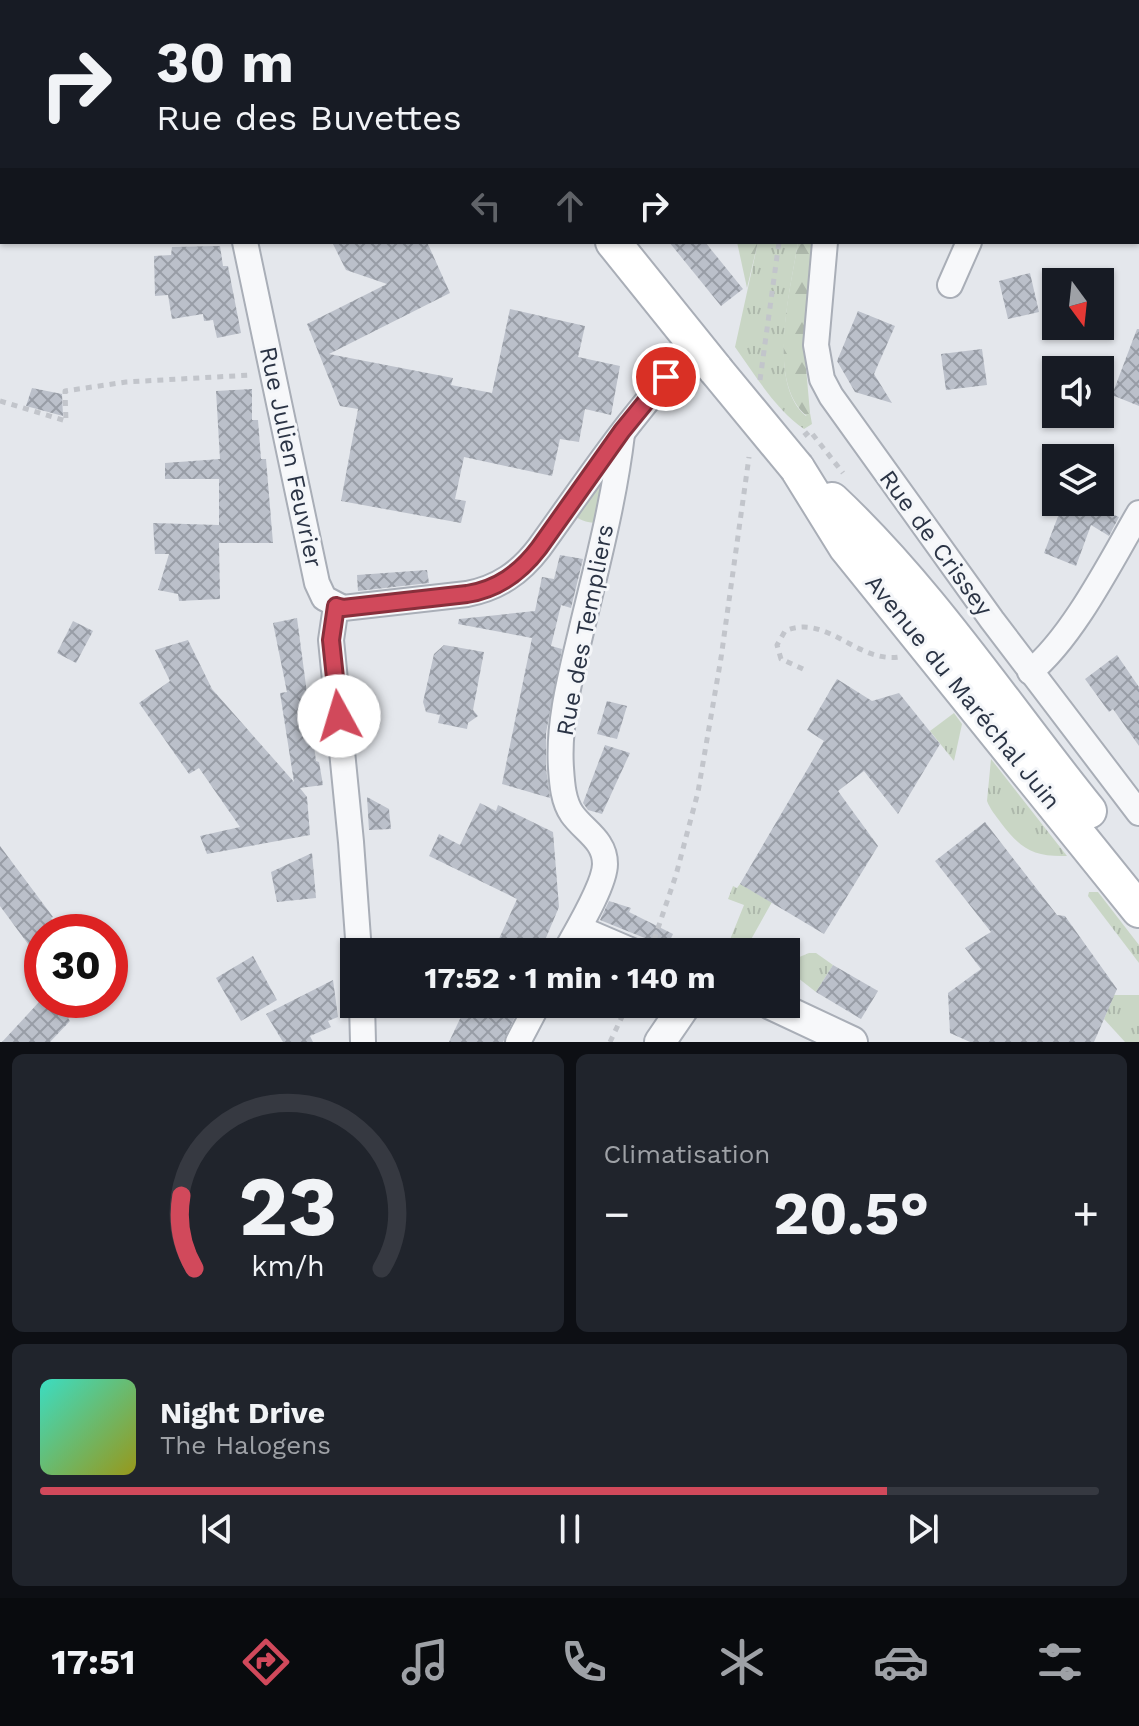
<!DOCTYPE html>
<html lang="fr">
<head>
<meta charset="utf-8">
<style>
	:root { --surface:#171b24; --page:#20242c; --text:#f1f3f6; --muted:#9ea1a6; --line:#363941; --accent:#d1495b }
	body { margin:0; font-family:"Work Sans",sans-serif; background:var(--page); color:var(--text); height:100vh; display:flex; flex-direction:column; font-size:30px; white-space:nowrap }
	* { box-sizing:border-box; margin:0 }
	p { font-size:26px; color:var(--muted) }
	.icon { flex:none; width:44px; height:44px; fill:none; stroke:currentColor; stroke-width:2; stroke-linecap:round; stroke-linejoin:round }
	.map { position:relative; height:1042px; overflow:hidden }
	.side { display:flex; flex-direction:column; gap:12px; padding:12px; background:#0d0f14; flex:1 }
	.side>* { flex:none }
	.guide { position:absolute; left:0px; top:0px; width:1140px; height:244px; box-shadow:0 2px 6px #0004; background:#171b24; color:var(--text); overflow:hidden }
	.needle { width:52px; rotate:165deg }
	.controls { position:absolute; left:1042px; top:268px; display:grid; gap:16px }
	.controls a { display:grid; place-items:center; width:72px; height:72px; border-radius:0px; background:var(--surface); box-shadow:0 2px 6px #0004; font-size:40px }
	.speed { position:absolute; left:24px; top:914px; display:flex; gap:16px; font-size:40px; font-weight:700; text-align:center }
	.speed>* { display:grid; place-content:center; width:104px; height:104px; border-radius:50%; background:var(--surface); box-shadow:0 2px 6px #0004; line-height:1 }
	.speed .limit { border:12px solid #d22; background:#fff; color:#111 }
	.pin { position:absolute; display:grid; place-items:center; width:68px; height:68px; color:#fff; margin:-34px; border:4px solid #fff; border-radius:50%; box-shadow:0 2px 8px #0007 }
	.me { position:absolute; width:88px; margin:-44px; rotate:354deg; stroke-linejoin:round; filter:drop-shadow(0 0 6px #0008) }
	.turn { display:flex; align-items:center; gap:28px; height:168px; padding:0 24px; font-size:36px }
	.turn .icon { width:104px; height:104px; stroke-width:2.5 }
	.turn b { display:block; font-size:56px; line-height:68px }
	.lanes { display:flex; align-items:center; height:76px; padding:0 24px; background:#0003; justify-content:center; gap:40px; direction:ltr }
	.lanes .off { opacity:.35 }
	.big { font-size:60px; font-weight:700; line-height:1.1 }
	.side .tile { flex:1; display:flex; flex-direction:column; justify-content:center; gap:12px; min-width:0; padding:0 28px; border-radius:12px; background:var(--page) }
	.side .dial { align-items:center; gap:0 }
	.dial svg { height:208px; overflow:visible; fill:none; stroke:var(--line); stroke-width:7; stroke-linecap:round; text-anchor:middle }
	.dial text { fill:var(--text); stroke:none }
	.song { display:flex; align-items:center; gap:24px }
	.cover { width:96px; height:96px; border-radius:12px; background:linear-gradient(135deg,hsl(170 70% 55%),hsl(60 70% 35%)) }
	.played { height:8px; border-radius:4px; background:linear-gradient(90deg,var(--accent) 80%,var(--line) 80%) }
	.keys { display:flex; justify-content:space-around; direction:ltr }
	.heat { display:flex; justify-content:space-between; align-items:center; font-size:44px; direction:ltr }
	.side .tiles { flex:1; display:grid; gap:12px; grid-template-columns:1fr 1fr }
	.tile:last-child { grid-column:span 2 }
	.trip { position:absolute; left:340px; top:938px; width:460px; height:80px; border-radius:0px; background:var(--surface); box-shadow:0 2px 6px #0004; font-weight:700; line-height:80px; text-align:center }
	.dock { display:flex; height:128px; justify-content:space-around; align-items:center; background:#090b0e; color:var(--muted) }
	.dock .icon { width:56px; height:56px }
	.dock .selected { color:var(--accent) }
	.dock b { font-size:36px; color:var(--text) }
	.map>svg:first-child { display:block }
	.grass { fill:url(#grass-tufts) }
	.forest { fill:url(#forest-firs) }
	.building { fill:url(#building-cross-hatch) }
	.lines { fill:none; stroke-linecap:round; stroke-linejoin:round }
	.minor-casing { stroke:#a9aeb7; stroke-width:28 }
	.tertiary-casing { stroke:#a9aeb7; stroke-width:34 }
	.secondary-casing { stroke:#a9aeb7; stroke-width:38 }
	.path { stroke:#c2c5cb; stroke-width:5; stroke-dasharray:6 6; stroke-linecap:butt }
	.minor { stroke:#f7f8fa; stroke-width:24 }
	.tertiary { stroke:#f7f8fa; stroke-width:30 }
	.secondary { stroke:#fff; stroke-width:34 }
	.secondary-bridge-casing { stroke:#a9aeb7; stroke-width:38; stroke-linecap:butt }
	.secondary-bridge { stroke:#fff; stroke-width:34 }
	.route-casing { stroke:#882f3b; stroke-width:20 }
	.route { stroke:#d1495b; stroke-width:14 }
	.labels { text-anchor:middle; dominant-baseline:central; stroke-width:6; stroke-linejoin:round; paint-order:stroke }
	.street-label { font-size:24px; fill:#2b3445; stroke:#f4f6f9 }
</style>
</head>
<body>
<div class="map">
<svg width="1139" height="1042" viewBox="0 0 1139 1042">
	<defs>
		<pattern id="grass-tufts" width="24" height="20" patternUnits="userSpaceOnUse" patternTransform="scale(2)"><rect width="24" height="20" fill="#c9d6c5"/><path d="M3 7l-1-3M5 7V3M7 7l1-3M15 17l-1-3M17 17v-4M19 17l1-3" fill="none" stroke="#adb8ab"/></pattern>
		<pattern id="forest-firs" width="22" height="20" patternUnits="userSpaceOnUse" patternTransform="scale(2)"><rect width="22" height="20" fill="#c9d6c5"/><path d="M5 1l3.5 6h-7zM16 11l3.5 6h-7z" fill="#adb8ab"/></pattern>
		<pattern id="building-cross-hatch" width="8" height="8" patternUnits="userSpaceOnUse" patternTransform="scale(2)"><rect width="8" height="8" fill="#bbc0ca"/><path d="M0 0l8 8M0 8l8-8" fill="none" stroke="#989da6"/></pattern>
	</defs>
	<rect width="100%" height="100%" fill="#e4e7ec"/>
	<g class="grass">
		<path d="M758,242H798C791,288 766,383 806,416L810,413L812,424L804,429C776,410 755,375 735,347Z"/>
		<path d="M612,463L600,523C591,523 580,522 573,514Z"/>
		<polygon points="954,713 962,724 954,761 930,731"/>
		<path d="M991,759L1067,856C1033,857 1021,849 1001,823C996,816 990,809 987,801Z"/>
		<polygon points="740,884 772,902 744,952 725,952 744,905 728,899 733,886 737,888"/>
		<polygon points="1089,892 1098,892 1139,945 1139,963 1088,896"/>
		<polygon points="809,953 816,953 833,965 816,992 798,978 794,970 797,958"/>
		<polygon points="1114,995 1139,995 1139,1042 1125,1042 1104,1019"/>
	</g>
	<g class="forest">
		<polygon points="737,242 758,242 747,288"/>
		<path d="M798,242H818L805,356L810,413L807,416C765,383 791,288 798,242Z"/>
	</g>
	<g class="building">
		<polygon points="332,242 427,242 450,293 329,354 453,378 451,385 492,393 510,309 585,326 578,357 620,366 611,415 585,409 579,442 560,439 552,476 464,457 455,499 466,501 461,523 341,501 358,409 340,406 307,324 387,284 346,270"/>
		<polygon points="669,242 705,242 743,289 721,306"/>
		<polygon points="220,246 223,266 228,266 241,333 217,338 213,320 204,321 203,314 172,319 168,295 155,296 154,256 171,255 172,247"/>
		<polygon points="1030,273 1039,312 1008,319 999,281"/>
		<polygon points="858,311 895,326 874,374 892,403 855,392 837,361"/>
		<polygon points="1137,329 1139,329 1139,406 1112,395"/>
		<polygon points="982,349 987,385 946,390 941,354"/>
		<polygon points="32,388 62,394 63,416 26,406"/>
		<polygon points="252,389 252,420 258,420 261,459 266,459 273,543 219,543 220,599 179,601 178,594 158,590 169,554 155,554 153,523 219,525 219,538 219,479 165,479 165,463 220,459 216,391"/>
		<polygon points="1059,502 1082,502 1119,517 1109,536 1091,525 1076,566 1044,553 1062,506"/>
		<polygon points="560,555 583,559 571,608 561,605 551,646 562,649 546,733 546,768 550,798 502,784 532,638 458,624 459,619 535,611 542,577 554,579"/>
		<polygon points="427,570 429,583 358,591 357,575"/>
		<polygon points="297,618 316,761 319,762 323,785 300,788 307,797 310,835 207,854 200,836 240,827 199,768 189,774 139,703 170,681 155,650 188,640 212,689 294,782 280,693 287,692 273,623"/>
		<polygon points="73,621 93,631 76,663 57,653"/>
		<polygon points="444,645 484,652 473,710 478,716 468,723 467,729 438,723 440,715 426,712 423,702 434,654"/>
		<polygon points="1117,655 1139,687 1139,746 1113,709 1109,712 1085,679"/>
		<polygon points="837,679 872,701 899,693 940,744 898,814 864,771 838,791 878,846 824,934 740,884 824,741 807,730"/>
		<polygon points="607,701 627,706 617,739 597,734"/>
		<polygon points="605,745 630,753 602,814 588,810 583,803"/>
		<polygon points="367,797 389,809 391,829 369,830"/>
		<polygon points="480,803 496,811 498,805 553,832 559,907 540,952 493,952 517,899 429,856 439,834 460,845"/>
		<polygon points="985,822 1057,915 1065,916 1117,989 1094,1042 970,1042 950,1033 948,993 981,969 965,948 991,932 935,861"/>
		<polygon points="0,846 53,917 51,918 61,932 42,932 42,938 31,948 0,906"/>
		<polygon points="312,853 316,898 277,902 271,872"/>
		<polygon points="609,901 631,908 629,912 673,934 667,947 600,920"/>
		<polygon points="253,956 277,1000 241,1021 216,978"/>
		<polygon points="833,965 878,991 861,1019 816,992"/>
		<polygon points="333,980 338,1017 328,1021 331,1027 310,1036 313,1042 283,1042 266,1014"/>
		<polygon points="41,1000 88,1000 68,1018 70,1021 50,1042 2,1042"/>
		<polygon points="467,1004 521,1004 503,1042 449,1042"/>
	</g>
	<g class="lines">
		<g class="minor-casing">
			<g id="minor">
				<polyline points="189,0 190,2"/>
				<polyline points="958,2 959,0"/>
				<polyline points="1138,58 1139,58"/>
				<path d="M245,242L317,583L324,598L343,608L467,594C498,588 520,573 539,548C589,479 635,407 697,347"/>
				<polyline points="825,242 816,345 822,379 831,396 992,620 1139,813"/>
				<polyline points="950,285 969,242"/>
				<polyline points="336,606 331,640 351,842 359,952"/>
				<path d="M1030,672C1073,637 1111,561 1139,513"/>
				<polyline points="579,928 635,952"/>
				<path d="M565,952C576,932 605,885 605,864C605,840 584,831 572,814C563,801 562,783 561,768C558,724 570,678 580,636C596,569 614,502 622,434"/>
				<polyline points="362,1004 363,1042"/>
				<polyline points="518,1042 538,1004"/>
			</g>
		</g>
		<g class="tertiary-casing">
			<g id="tertiary">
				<polyline points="771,1004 852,1042"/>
				<polyline points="660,1042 686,1004"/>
			</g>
		</g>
		<g class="secondary-casing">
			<g id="secondary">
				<polyline points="419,0 420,2"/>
				<polyline points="613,242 716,370"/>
				<polyline points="797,468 846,547 1139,910"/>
				<path d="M832,500C930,592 1005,707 1089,811"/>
			</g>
		</g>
		<g class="path">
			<polyline points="813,2 813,0"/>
			<polyline points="760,380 779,242"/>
			<polyline points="0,401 66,421 65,391 126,382 251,375"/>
			<polyline points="804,436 810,431 843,473"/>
			<path d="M803,669L781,659L777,645L785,631C826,613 857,663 899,657"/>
			<polyline points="654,940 676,875 698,792 721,658 749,457"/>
			<polyline points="610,1042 628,1004"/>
		</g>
		<use href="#minor" class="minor"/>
		<use href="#tertiary" class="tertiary"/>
		<use href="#secondary" class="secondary"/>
		<g class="secondary-bridge-casing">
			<polyline id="secondary-bridge" points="716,370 797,468"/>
		</g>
		<use href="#secondary-bridge" class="secondary-bridge"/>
	</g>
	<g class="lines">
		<g class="route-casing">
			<path id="route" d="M339,716L331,640L336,606L343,608L467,594C498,589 520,573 539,548L622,431L666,377"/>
		</g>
		<use href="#route" class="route"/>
	</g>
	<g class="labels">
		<g class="street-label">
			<text transform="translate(291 457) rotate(78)">Rue Julien Feuvrier</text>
			<text transform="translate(936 543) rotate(54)">Rue de Crissey</text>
			<text transform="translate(585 630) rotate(-79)">Rue des Templiers</text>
			<text transform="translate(963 692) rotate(51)">Avenue du Maréchal Juin</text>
		</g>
	</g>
</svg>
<div class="controls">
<a><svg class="needle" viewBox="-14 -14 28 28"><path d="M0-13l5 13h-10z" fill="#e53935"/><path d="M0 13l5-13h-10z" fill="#9ea1a6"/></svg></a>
<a><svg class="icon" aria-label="sound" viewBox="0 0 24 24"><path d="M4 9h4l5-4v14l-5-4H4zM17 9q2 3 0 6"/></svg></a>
<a><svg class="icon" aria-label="layers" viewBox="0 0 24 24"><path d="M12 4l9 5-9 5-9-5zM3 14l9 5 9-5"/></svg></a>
</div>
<div class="speed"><div class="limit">30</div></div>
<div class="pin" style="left:666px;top:377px;background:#d93025"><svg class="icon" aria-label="arrive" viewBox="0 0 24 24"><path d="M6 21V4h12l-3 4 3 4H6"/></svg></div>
<svg class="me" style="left:339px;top:716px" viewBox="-20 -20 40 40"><circle r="19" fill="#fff"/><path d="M0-13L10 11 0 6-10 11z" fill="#d1495b"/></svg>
<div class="trip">17:52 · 1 min · 140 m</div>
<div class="guide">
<div class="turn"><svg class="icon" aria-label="right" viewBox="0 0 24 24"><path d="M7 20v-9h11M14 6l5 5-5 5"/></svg><div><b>30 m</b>Rue des Buvettes</div></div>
<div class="lanes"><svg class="icon off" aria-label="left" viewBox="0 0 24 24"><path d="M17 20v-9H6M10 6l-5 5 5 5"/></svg><svg class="icon off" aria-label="ahead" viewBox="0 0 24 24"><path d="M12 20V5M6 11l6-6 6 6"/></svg><svg class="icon" aria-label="right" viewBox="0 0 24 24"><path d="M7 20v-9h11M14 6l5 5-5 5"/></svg></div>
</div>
</div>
<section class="side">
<div class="tiles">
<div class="tile dial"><svg viewBox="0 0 100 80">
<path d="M14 69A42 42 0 1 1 86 69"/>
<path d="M14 69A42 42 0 0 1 9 41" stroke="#d1495b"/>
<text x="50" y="56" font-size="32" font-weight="700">23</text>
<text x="50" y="72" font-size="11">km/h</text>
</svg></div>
<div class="tile"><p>Climatisation</p>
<div class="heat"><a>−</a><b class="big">20.5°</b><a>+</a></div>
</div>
<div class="tile">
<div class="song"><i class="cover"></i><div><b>Night Drive</b><p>The Halogens</p></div></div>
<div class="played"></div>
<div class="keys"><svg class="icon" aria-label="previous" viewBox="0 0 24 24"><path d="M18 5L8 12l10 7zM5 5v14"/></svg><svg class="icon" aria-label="pause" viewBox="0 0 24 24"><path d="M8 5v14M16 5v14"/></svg><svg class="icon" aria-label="next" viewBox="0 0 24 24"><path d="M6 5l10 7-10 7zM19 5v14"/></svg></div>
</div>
</div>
</section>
<nav class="dock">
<b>17:51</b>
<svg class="icon selected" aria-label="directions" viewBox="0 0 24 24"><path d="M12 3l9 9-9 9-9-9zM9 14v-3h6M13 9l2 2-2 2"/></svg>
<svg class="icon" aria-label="music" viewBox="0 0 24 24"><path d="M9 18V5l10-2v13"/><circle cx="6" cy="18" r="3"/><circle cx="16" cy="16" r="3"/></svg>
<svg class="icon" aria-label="phone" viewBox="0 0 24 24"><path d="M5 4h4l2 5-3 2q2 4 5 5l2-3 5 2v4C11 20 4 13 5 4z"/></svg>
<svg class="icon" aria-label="climate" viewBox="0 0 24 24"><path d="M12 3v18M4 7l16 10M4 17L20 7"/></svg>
<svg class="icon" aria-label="car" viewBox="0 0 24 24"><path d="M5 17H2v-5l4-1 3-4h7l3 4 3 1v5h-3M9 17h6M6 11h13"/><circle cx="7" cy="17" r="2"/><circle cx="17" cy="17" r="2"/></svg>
<svg class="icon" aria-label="filters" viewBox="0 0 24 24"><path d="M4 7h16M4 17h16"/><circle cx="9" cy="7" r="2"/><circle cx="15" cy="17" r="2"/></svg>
</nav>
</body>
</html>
